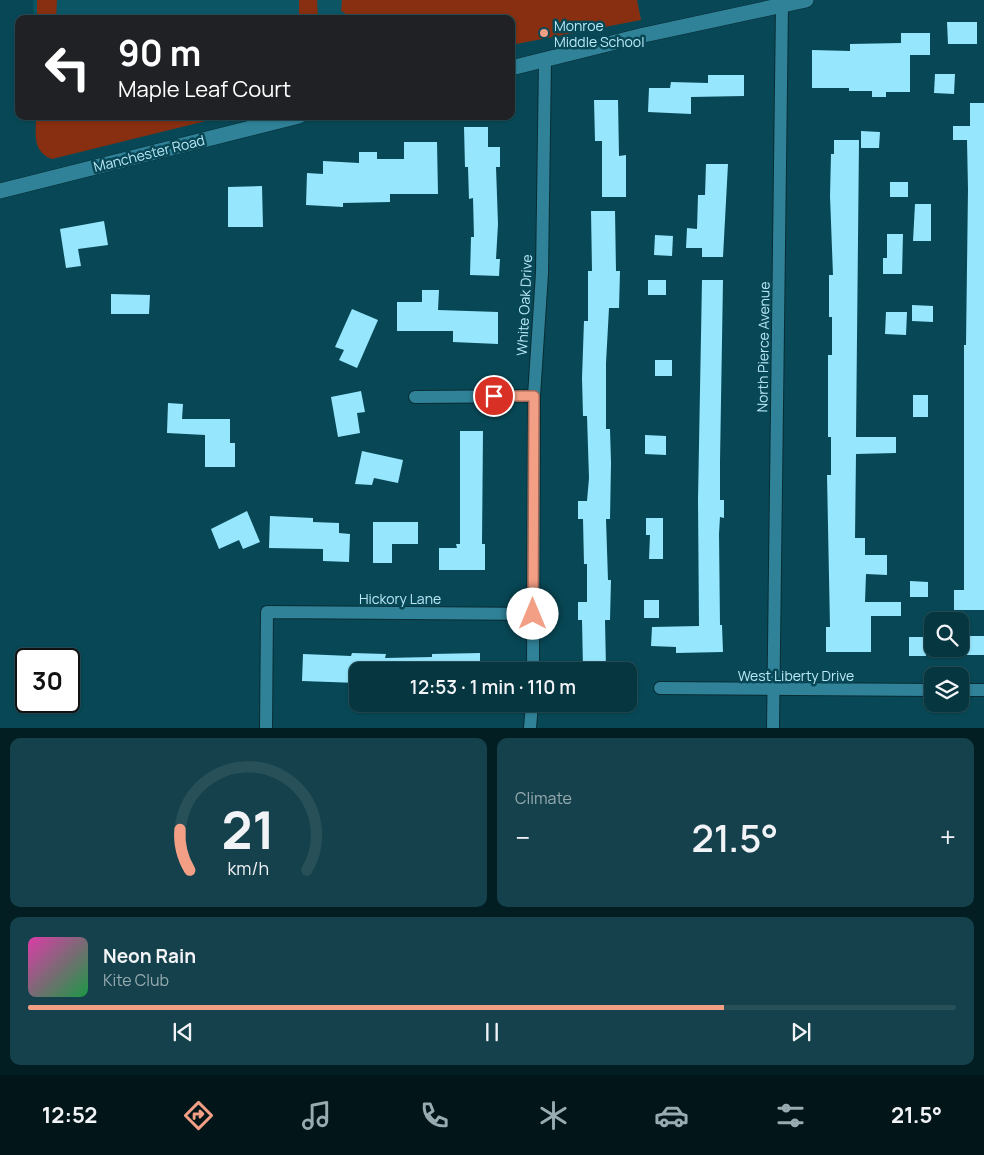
<!DOCTYPE html>
<html lang="en">
<head>
<meta charset="utf-8">
<style>
	:root { --surface:#063640; --page:#14414b; --text:#f1f3f6; --muted:#98abb1; --line:#275059; --accent:#f39f85 }
	body { margin:0; font-family:Manrope,sans-serif; background:var(--page); color:var(--text); height:100vh; display:flex; flex-direction:column; font-size:19px; white-space:nowrap }
	* { box-sizing:border-box; margin:0 }
	p { font-size:16px; color:var(--muted) }
	.icon { flex:none; width:28px; height:28px; fill:none; stroke:currentColor; stroke-width:2; stroke-linecap:round; stroke-linejoin:round }
	.map { position:relative; height:728px; overflow:hidden }
	.panel { display:flex; flex-direction:column; gap:10px; padding:10px; background:#031e23; flex:1 }
	.panel>* { flex:none }
	.guide { position:absolute; left:15px; top:15px; width:500px; height:105px; border-radius:10px; box-shadow:0 1px 4px #0004,0 0 0 1px var(--line); background:#202124; color:#fff; overflow:hidden }
	.controls { position:absolute; left:924px; top:612px; display:grid; gap:10px }
	.controls a { display:grid; place-items:center; width:45px; height:45px; border-radius:10px; background:var(--surface); box-shadow:0 1px 4px #0004,0 0 0 1px var(--line); font-size:25px }
	.speed { position:absolute; left:15px; top:648px; display:flex; gap:10px; font-size:25px; font-weight:700; text-align:center }
	.speed>* { display:grid; place-content:center; width:65px; height:65px; border-radius:50%; background:var(--surface); box-shadow:0 1px 4px #0004,0 0 0 1px var(--line); line-height:1 }
	.speed .limit { border:2px solid #111; border-radius:8px; background:#fff; color:#111 }
	.pin { position:absolute; display:grid; place-items:center; width:42px; height:42px; color:#fff; margin:-21px; border:2px solid #fff; border-radius:50%; box-shadow:0 1px 5px #0007 }
	.me { position:absolute; width:55px; margin:-28px; rotate:0deg; stroke-linejoin:round; filter:drop-shadow(0 0 4px #0008) }
	.turn { display:flex; align-items:center; gap:18px; height:105px; padding:0 20px; font-size:22px }
	.turn .icon { width:65px; height:65px; stroke-width:2.5 }
	.turn b { display:block; font-size:35px; line-height:42px }
	.big { font-size:38px; font-weight:600; line-height:1.1 }
	.panel .widget { flex:1; display:flex; flex-direction:column; justify-content:center; gap:8px; min-width:0; padding:0 18px; border-radius:10px; background:var(--page) }
	.panel .dial { align-items:center; gap:0 }
	.dial svg { height:130px; overflow:visible; fill:none; stroke:var(--line); stroke-width:7; stroke-linecap:round; text-anchor:middle }
	.dial text { fill:var(--text); stroke:none }
	.song { display:flex; align-items:center; gap:15px }
	.cover { width:60px; height:60px; border-radius:8px; background:linear-gradient(135deg,hsl(320 70% 55%),hsl(140 70% 35%)) }
	.played { height:5px; border-radius:2px; background:linear-gradient(90deg,var(--accent) 75%,var(--line) 75%) }
	.keys { display:flex; justify-content:space-around; direction:ltr }
	.heat { display:flex; justify-content:space-between; align-items:center; font-size:28px; direction:ltr }
	.panel .tiles { flex:1; display:grid; gap:10px; grid-template-columns:1fr 1fr }
	.widget:last-child { grid-column:span 2 }
	.trip { position:absolute; left:349px; top:662px; width:288px; height:50px; border-radius:10px; background:var(--surface); box-shadow:0 1px 4px #0004,0 0 0 1px var(--line); font-weight:600; line-height:50px; text-align:center }
	.dock { display:flex; height:80px; justify-content:space-around; align-items:center; background:#02161a; color:var(--muted) }
	.dock .icon { width:35px; height:35px }
	.dock .selected { color:var(--accent) }
	.dock b { font-size:22px; color:var(--text) }
	.map>svg:first-child { display:block }
	.built { fill:#0c5565 }
	.green { fill:#872f10 }
	.building { fill:#96e6fd }
	.lines { fill:none; stroke-linecap:round; stroke-linejoin:round }
	.street-casing { stroke:#082c34; stroke-width:14 }
	.secondary-casing { stroke:#082c34; stroke-width:16 }
	.street { stroke:#308298; stroke-width:12 }
	.secondary { stroke:#308298; stroke-width:15 }
	.route-casing { stroke:#9e6756; stroke-width:12 }
	.route { stroke:#f39f85; stroke-width:9 }
	.poi-dot { fill:#f39f85; stroke:#084856; stroke-width:2 }
	.labels { text-anchor:middle; dominant-baseline:central; stroke-width:5; stroke-linejoin:round; paint-order:stroke }
	.poi-label { font-size:14px; fill:#b9e8f7; stroke:#084856; text-anchor:start }
	.street-label { font-size:14px; fill:#b9e8f7; stroke:#084856 }
</style>
</head>
<body>
<div class="map">
<svg width="984" height="728" viewBox="0 0 984 728">
	<rect width="100%" height="100%" fill="#084856"/>
	<polygon class="built" points="33,0 637,0 641,20 511,45 511,19 34,19"/>
	<g class="green">
		<polygon points="37,0 57,0 56,19 37,19"/>
		<polygon points="299,0 317,0 318,19 299,19"/>
		<polygon points="342,0 637,0 641,20 511,45 511,19 344,19 345,13 341,11"/>
		<path d="M36,116H226L52,159C32,151 36,135 36,116Z"/>
	</g>
	<g class="building">
		<polygon points="947,22 977,22 977,44 948,44"/>
		<polygon points="901,33 930,33 930,55 910,55 910,92 886,92 886,97 872,97 872,91 849,91 849,88 812,88 812,50 850,51 850,44 901,43"/>
		<polygon points="935,74 955,74 954,94 934,93"/>
		<polygon points="708,75 744,75 744,96 691,97 691,114 648,112 649,88 670,88 671,82 708,83"/>
		<polygon points="594,100 618,100 619,156 626,155 626,197 602,197 602,141 595,141"/>
		<polygon points="970,103 984,103 984,610 954,610 954,590 964,590 964,345 966,345 968,189 967,140 953,140 953,126 970,126"/>
		<polygon points="464,127 488,127 488,147 500,147 500,167 496,167 498,224 496,259 500,259 499,276 470,275 471,237 474,237 473,198 469,199 468,167 465,167"/>
		<polygon points="861,131 880,132 879,148 861,148"/>
		<polygon points="834,140 859,140 856,437 896,437 896,453 856,454 855,538 865,538 865,555 887,555 887,575 866,574 865,602 901,602 901,616 871,616 871,652 826,652 826,627 830,627 827,475 831,475 831,437 828,437 828,355 832,355 832,317 829,317 829,275 833,275 830,196 831,154 834,154"/>
		<polygon points="404,142 437,142 438,194 390,194 390,202 343,203 343,207 306,205 307,173 323,174 323,161 359,163 359,152 377,152 377,159 404,159"/>
		<polygon points="706,164 728,164 723,257 702,257 702,248 686,248 687,228 697,229 698,195 705,195"/>
		<rect x="890" y="182" width="18" height="15"/>
		<polygon points="262,186 263,227 228,227 228,187"/>
		<polygon points="915,204 931,204 931,241 913,241"/>
		<polygon points="591,211 615,211 616,271 620,271 619,308 609,308 606,363 606,429 610,429 611,463 610,519 606,519 608,580 611,580 610,620 605,620 606,668 583,669 582,620 578,620 578,602 587,602 587,564 584,564 583,519 578,519 578,501 587,501 589,478 587,416 583,416 582,378 584,321 588,321 588,271 592,271"/>
		<polygon points="104,221 108,245 78,249 81,266 66,268 60,229"/>
		<polygon points="887,234 903,234 902,274 883,274 883,258 887,258"/>
		<polygon points="655,235 673,236 672,256 654,255"/>
		<rect x="648" y="280" width="18" height="15"/>
		<polygon points="702,280 723,280 720,461 720,500 724,500 724,518 720,517 719,534 720,625 722,625 723,652 676,653 676,647 651,646 652,627 699,626 698,500"/>
		<polygon points="422,290 439,290 438,310 498,312 498,344 453,342 453,331 397,331 397,302 422,302"/>
		<polygon points="111,294 150,295 149,314 111,314"/>
		<polygon points="912,305 933,306 933,322 912,321"/>
		<polygon points="352,309 378,320 357,368 339,360 344,350 335,347"/>
		<polygon points="886,312 907,312 906,335 885,334"/>
		<rect x="655" y="360" width="17" height="16"/>
		<polygon points="361,391 365,412 357,413 360,433 338,437 331,397"/>
		<rect x="913" y="395" width="15" height="22"/>
		<polygon points="168,403 183,404 182,419 230,419 230,443 235,443 235,467 205,467 205,435 167,433"/>
		<polygon points="460,431 483,431 482,544 485,544 485,570 439,570 439,548 457,548 456,544 460,544"/>
		<polygon points="645,435 666,436 666,455 645,454"/>
		<polygon points="362,451 403,460 398,483 374,478 372,485 355,484"/>
		<polygon points="247,511 260,542 243,549 239,540 219,549 211,529"/>
		<polygon points="270,516 313,518 313,522 339,523 339,533 350,534 349,562 323,561 323,549 269,548"/>
		<polygon points="646,518 663,518 663,559 649,559 650,535 646,535"/>
		<polygon points="373,522 418,522 418,544 392,544 392,563 373,563"/>
		<polygon points="910,581 928,582 928,597 910,597"/>
		<rect x="644" y="600" width="15" height="18"/>
		<rect x="960" y="636" width="24" height="19"/>
		<rect x="909" y="637" width="17" height="19"/>
		<polygon points="352,653 386,654 385,658 432,657 432,654 480,653 480,671 358,671 358,683 302,681 303,654 351,656"/>
	</g>
	<g class="lines">
		<g class="street-casing">
			<g id="street">
				<polyline points="415,397 534,396"/>
				<polyline points="533,671 534,396 542,273 545,60"/>
				<polyline points="660,688 932,690"/>
				<polyline points="960,690 984,690"/>
				<polyline points="266,728 267,612 533,614"/>
				<polyline points="530,728 532,704"/>
				<polyline points="773,728 782,5"/>
			</g>
		</g>
		<g class="secondary-casing">
			<g id="secondary">
				<polyline points="511,68 644,35 806,0"/>
				<polyline points="0,191 299,116"/>
			</g>
		</g>
		<use href="#street" class="street"/>
		<use href="#secondary" class="secondary"/>
	</g>
	<g class="lines">
		<g class="route-casing">
			<polyline id="route" points="494,396 534,396 533,614"/>
		</g>
		<use href="#route" class="route"/>
	</g>
	<circle class="poi-dot" cx="544" cy="33" r="5"/>
	<g class="labels">
		<g class="poi-label">
			<text x="554" y="25">Monroe<tspan x="554" dy="16">Middle School</tspan></text>
		</g>
		<g class="street-label">
			<text transform="translate(149 153) rotate(-14)">Manchester Road</text>
			<text transform="translate(524 305) rotate(-87)">White Oak Drive</text>
			<text transform="translate(763 347) rotate(-89)">North Pierce Avenue</text>
			<text x="400" y="598">Hickory Lane</text>
			<text x="796" y="675">West Liberty Drive</text>
		</g>
	</g>
</svg>
<div class="controls">
<a><svg class="icon" aria-label="search" viewBox="0 0 24 24"><circle cx="10" cy="10" r="6"/><path d="M15 15l6 6"/></svg></a>
<a><svg class="icon" aria-label="layers" viewBox="0 0 24 24"><path d="M12 4l9 5-9 5-9-5zM3 14l9 5 9-5"/></svg></a>
</div>
<div class="speed"><div class="limit">30</div></div>
<div class="pin" style="left:494px;top:396px;background:#d93025"><svg class="icon" aria-label="arrive" viewBox="0 0 24 24"><path d="M6 21V4h12l-3 4 3 4H6"/></svg></div>
<svg class="me" style="left:533px;top:614px" viewBox="-20 -20 40 40"><circle r="19" fill="#fff"/><path d="M0-13L10 11 0 6-10 11z" fill="#f39f85"/></svg>
<div class="trip">12:53 · 1 min · 110 m</div>
<div class="guide">
<div class="turn"><svg class="icon" aria-label="left" viewBox="0 0 24 24"><path d="M17 20v-9H6M10 6l-5 5 5 5"/></svg><div><b>90 m</b>Maple Leaf Court</div></div>
</div>
</div>
<section class="panel">
<div class="tiles">
<div class="widget dial"><svg viewBox="0 0 100 80">
<path d="M14 69A42 42 0 1 1 86 69"/>
<path d="M14 69A42 42 0 0 1 8 44" stroke="#f39f85"/>
<text x="50" y="56" font-size="32" font-weight="700">21</text>
<text x="50" y="72" font-size="11">km/h</text>
</svg></div>
<div class="widget"><p>Climate</p>
<div class="heat"><a>−</a><b class="big">21.5°</b><a>+</a></div>
</div>
<div class="widget">
<div class="song"><i class="cover"></i><div><b>Neon Rain</b><p>Kite Club</p></div></div>
<div class="played"></div>
<div class="keys"><svg class="icon" aria-label="previous" viewBox="0 0 24 24"><path d="M18 5L8 12l10 7zM5 5v14"/></svg><svg class="icon" aria-label="pause" viewBox="0 0 24 24"><path d="M8 5v14M16 5v14"/></svg><svg class="icon" aria-label="next" viewBox="0 0 24 24"><path d="M6 5l10 7-10 7zM19 5v14"/></svg></div>
</div>
</div>
</section>
<nav class="dock">
<b>12:52</b>
<svg class="icon selected" aria-label="directions" viewBox="0 0 24 24"><path d="M12 3l9 9-9 9-9-9zM9 14v-3h6M13 9l2 2-2 2"/></svg>
<svg class="icon" aria-label="music" viewBox="0 0 24 24"><path d="M9 18V5l10-2v13"/><circle cx="6" cy="18" r="3"/><circle cx="16" cy="16" r="3"/></svg>
<svg class="icon" aria-label="phone" viewBox="0 0 24 24"><path d="M5 4h4l2 5-3 2q2 4 5 5l2-3 5 2v4C11 20 4 13 5 4z"/></svg>
<svg class="icon" aria-label="climate" viewBox="0 0 24 24"><path d="M12 3v18M4 7l16 10M4 17L20 7"/></svg>
<svg class="icon" aria-label="car" viewBox="0 0 24 24"><path d="M5 17H2v-5l4-1 3-4h7l3 4 3 1v5h-3M9 17h6M6 11h13"/><circle cx="7" cy="17" r="2"/><circle cx="17" cy="17" r="2"/></svg>
<svg class="icon" aria-label="filters" viewBox="0 0 24 24"><path d="M4 7h16M4 17h16"/><circle cx="9" cy="7" r="2"/><circle cx="15" cy="17" r="2"/></svg>
<b>21.5°</b>
</nav>
</body>
</html>
